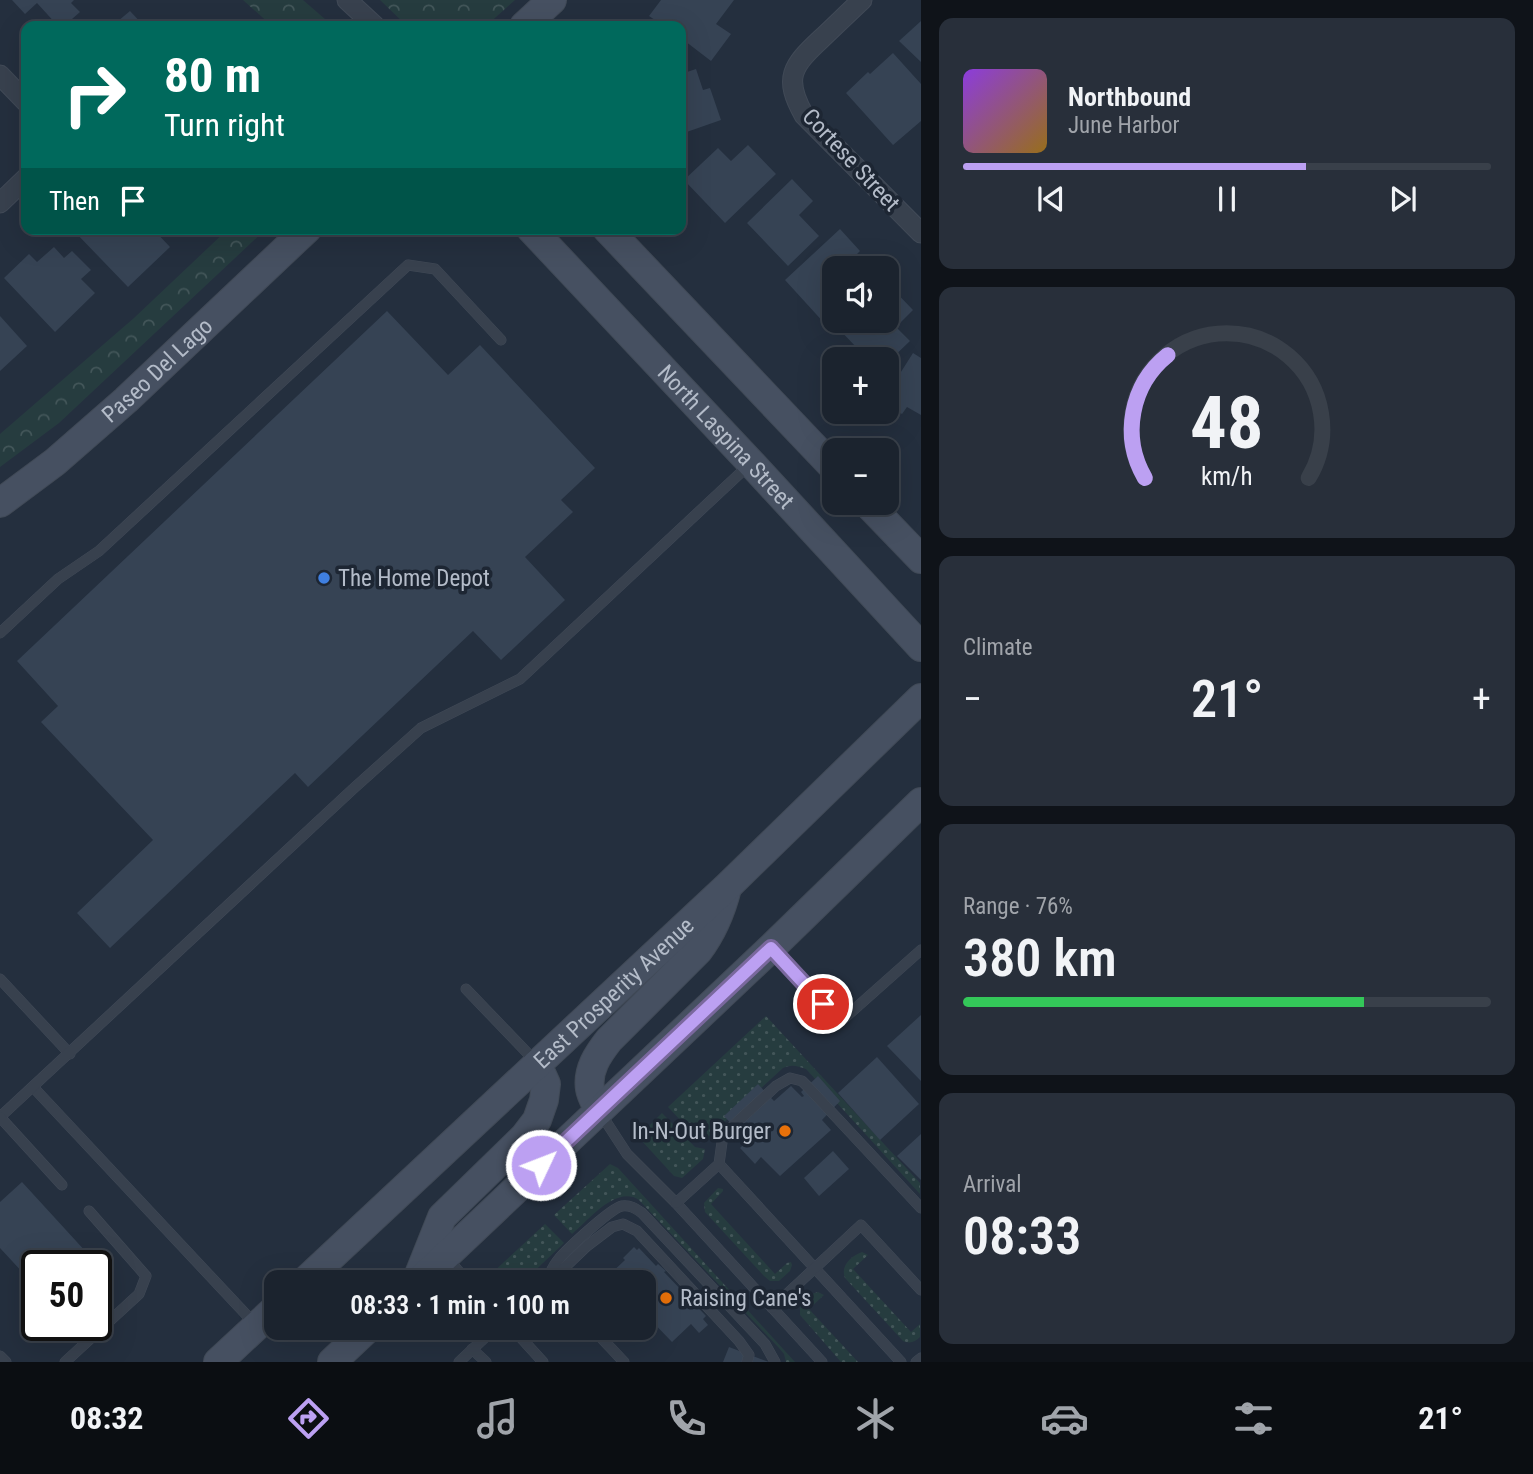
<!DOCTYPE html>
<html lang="en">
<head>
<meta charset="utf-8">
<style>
	:root { --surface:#1b232e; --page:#282f3a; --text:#f1f3f6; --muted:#a0a4aa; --line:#39404a; --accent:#bca0f2 }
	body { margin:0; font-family:"Roboto Condensed",sans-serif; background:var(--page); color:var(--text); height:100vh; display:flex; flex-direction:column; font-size:26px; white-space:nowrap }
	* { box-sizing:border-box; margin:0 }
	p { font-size:23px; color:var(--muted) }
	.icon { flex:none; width:38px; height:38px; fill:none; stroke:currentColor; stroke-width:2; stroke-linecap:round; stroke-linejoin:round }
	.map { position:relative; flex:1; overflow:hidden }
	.details { display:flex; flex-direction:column; gap:18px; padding:18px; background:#0f1319; width:612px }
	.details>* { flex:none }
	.guide { position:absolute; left:21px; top:21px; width:665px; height:214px; border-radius:14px; box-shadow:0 7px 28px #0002,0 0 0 2px var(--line); background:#00695c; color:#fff; overflow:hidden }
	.buttons { position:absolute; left:822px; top:256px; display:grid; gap:14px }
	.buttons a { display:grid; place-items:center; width:77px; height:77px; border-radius:14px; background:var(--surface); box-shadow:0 7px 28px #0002,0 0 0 2px var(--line); font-size:35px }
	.speed { position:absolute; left:21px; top:1250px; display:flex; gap:14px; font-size:35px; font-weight:700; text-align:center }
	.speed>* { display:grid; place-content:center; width:91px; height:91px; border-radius:50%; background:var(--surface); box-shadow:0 7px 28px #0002,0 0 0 2px var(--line); line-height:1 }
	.speed .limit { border:4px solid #111; border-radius:10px; background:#fff; color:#111 }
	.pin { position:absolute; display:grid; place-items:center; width:60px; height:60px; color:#fff; margin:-30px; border:4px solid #fff; border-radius:50%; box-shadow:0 2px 7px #0007 }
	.me { position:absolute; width:77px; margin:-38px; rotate:47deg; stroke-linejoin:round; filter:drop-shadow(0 0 5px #0008) }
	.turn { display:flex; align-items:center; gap:24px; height:147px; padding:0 28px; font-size:32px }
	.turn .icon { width:91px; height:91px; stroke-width:2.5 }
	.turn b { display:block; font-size:49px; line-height:60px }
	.then { display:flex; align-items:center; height:66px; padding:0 28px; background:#0003; gap:14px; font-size:26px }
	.big { font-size:52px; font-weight:600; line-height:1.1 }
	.details .widget { flex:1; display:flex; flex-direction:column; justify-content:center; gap:10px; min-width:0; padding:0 24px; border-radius:14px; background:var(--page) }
	.details .dial { align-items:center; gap:0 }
	.dial svg { height:182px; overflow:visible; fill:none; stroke:var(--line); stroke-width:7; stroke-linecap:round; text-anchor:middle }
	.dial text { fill:var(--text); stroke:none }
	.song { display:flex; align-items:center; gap:21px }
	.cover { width:84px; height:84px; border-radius:10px; background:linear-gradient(135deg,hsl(270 70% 55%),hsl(40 70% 35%)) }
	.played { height:7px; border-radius:4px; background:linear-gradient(90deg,var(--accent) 65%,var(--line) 65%) }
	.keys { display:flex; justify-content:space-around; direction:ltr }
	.heat { display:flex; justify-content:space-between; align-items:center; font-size:38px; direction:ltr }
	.charge { height:10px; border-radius:5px; background:linear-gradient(90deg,#34c759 76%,var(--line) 0) }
	.trip { position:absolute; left:264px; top:1270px; width:392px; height:70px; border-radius:14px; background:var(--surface); box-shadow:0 7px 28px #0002,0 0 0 2px var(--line); font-weight:600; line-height:70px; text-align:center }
	.tab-bar { display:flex; height:112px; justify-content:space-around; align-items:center; background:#0b0e12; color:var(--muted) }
	.tab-bar .icon { width:49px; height:49px }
	.tab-bar .selected { color:var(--accent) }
	.tab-bar b { font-size:32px; color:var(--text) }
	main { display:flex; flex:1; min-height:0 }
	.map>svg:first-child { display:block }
	.grass { fill:url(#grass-dots) }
	.park { fill:url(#park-crowns) }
	.building { fill:#364354 }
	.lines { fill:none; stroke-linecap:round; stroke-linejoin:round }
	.lane-casing { stroke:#414a57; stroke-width:11 }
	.street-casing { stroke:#414a57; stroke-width:21 }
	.secondary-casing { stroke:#414a57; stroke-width:30 }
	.lane { stroke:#38414e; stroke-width:10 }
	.street { stroke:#38414e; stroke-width:19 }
	.secondary { stroke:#465061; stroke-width:28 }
	.route-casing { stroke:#7a689d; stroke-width:18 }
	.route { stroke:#bca0f2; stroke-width:12 }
	.shop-dot { fill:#3f7fe0; stroke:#1d2633; stroke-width:2.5 }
	.food-dot { fill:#e8710a; stroke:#1d2633; stroke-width:2.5 }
	.labels { text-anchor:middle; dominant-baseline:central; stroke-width:7; stroke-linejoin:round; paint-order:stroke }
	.street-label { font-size:23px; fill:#b4bcc9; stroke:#1d2633 }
	.poi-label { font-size:23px; fill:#b4bcc9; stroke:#1d2633; text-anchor:start }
</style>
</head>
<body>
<main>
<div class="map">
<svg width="921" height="1362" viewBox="0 0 921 1362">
	<defs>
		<pattern id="grass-dots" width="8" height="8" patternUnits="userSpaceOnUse" patternTransform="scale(1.75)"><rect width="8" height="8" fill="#263c3f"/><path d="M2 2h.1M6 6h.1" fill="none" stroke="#435659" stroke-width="1.8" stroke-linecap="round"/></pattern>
		<pattern id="park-crowns" width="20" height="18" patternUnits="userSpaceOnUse" patternTransform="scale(1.75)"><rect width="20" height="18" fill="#263c3f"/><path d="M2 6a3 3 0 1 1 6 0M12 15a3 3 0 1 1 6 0" fill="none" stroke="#435659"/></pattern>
	</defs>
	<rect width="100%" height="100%" fill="#242f3e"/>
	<g class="grass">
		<path d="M766,1016L920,1183V1194L806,1069C797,1066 792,1064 783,1068L709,1136V1139H698L668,1107Z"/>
		<polygon points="662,1113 695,1147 705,1149 703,1159 682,1178 674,1176 641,1140 640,1135"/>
		<path d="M610,1164L618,1168L795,1362H786L784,1354L779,1348L639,1200C616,1185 589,1220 572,1234L554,1215Z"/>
		<polygon points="718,1188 723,1189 723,1191 711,1204 775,1274 787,1263 791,1262 792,1265 790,1271 779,1281 770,1281 764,1276 705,1212 704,1203"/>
		<polygon points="545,1224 564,1243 522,1283 494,1283 491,1274"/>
		<path d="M862,1252L868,1255L853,1269L911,1332L920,1324V1337C915,1342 910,1344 903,1341L845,1278C840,1266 851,1256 862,1252Z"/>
		<polygon points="818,1292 824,1295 809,1309 858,1362 841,1362 800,1315 800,1306 812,1294"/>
	</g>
	<g class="park">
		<polygon points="243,0 303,0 333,26 272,26"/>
		<polygon points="380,0 515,0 486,26 407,26"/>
		<polygon points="228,229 266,229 59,423 0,467 0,434 134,318"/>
	</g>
	<g class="building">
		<polygon points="12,0 74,0 71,3 80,12 64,26 58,26 37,3 25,14"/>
		<polygon points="661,0 734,0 716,24 731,34 711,61 681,38 681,26 664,26 649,16"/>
		<polygon points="130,11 144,26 112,26"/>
		<polygon points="921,21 921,62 899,41"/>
		<polygon points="893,53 921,84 921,121 893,145 846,93 868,72 870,74"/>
		<polygon points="696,69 703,90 710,88 721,120 681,134 681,74"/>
		<polygon points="748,145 776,174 725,223 684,180 718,148 731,161"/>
		<polygon points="792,179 813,201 799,215 819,236 788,266 747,223"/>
		<polygon points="75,229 153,229 170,247 128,287 74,231"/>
		<polygon points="840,229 860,251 857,254 870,268 835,268 835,318 826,325 785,280"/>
		<polygon points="54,247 64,258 72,251 91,270 81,279 95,293 55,332 4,278 29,254 37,262"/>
		<polygon points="887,283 913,310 896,327 910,341 887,363 887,359 858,359 852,352 857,348 837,327 845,320 887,320"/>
		<polygon points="387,311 448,375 480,345 595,468 561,500 573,512 525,557 565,600 501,660 473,631 308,787 295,773 110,948 77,913 153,840 41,722 58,706 17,661"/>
		<polygon points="0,316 27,346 0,371"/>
		<polygon points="913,353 921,358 921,415 907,407 902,414 895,409 899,401 887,394"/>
		<polygon points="921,1015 921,1081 887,1046"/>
		<polygon points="877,1057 919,1104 880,1140 838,1093"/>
		<polygon points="818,1076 840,1101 822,1120 831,1130 780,1176 761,1157 755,1164 740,1148 745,1143 738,1134 739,1132 724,1116 758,1084 774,1101 791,1086 802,1097 804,1096 801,1092"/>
		<polygon points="921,1134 921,1180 897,1156"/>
		<polygon points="833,1151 849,1169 819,1196 804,1178"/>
		<polygon points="22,1182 98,1265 37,1265 37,1288 0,1248 0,1202"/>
		<polygon points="634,1247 637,1250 639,1248 656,1266 658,1264 666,1271 664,1272 706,1316 703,1319 708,1325 699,1333 691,1324 672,1342 644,1313 644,1283 615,1283 608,1276 625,1260 623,1258"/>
		<polygon points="729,1347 769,1362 723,1362"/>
	</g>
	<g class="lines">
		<g class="lane-casing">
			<g id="lane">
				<polyline points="0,633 58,579 99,551 408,265 435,269 501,340"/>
				<polyline points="774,951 840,1022 921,950"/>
				<polyline points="0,979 70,1054"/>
				<polyline points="466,989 536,1062"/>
				<polyline points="33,1087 254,1323"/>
				<polyline points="601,1114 627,1154 676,1203 822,1362"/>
				<polyline points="0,1117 353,789 421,728 520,679 750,464"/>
				<polyline points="0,1117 62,1185"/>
				<polyline points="719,1164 901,1362"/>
				<polyline points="676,1203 719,1164 723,1135 776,1086 790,1078 802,1081 808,1087 921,1208"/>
				<polyline points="446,1257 469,1283"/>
				<polyline points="549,1278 564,1268 587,1246 612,1227 623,1224 637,1231 739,1341 749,1355 747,1362"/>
				<path d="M547,1280C550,1273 553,1266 558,1260C566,1250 611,1208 622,1206C630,1205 635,1208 642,1213L765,1344L775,1362"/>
				<polyline points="772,1308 861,1225 921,1290"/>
				<polyline points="512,1328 543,1362"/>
				<polyline points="592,1328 624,1362"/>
				<polyline points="472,1349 486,1362"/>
				<polyline points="0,1356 6,1362"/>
				<polyline points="65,1362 139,1294 146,1276 89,1211"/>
				<polyline points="459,1362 495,1328"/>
				<polyline points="916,1362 921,1358"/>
			</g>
		</g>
		<g class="street-casing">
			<g id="street">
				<polyline points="347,0 375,26"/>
				<path d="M862,0C848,13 835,26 821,39C792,66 783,78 804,115L921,233"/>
				<polyline points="0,75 26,102"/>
				<polyline points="0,203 26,178"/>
			</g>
		</g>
		<g class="secondary-casing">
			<g id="secondary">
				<polyline points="524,26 552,0"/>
				<path id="s1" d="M531,229L751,463L921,647"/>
				<polyline points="607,229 835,469"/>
				<polyline points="866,502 921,559"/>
				<path id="s2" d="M0,503L55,462L126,400L307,229"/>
				<path d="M599,1111C596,1104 591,1096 590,1089C587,1070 598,1054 609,1040L698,951C713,931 721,912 727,888"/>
				<polyline points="418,1277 442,1217 524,1137 537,1120 544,1100 546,1084 537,1064"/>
				<path id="s3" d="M303,1283L728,886L921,698"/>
				<polyline points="417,1283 771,948 921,802"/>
				<polyline points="218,1362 276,1308"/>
				<polyline points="332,1362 368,1328"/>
			</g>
		</g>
		<use href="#lane" class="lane"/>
		<use href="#street" class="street"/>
		<use href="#secondary" class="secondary"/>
	</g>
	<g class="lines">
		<g class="route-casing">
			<polyline id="route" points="541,1165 771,948 823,1004"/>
		</g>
		<use href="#route" class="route"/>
	</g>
	<circle class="shop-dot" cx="324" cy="578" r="7"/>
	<g class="food-dot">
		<circle cx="785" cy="1131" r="7"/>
		<circle cx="666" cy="1298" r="7"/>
	</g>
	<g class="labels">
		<g class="street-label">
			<text transform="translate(851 160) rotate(47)">Cortese Street</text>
			<text stroke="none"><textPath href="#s2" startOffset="206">Paseo Del Lago</textPath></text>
			<text stroke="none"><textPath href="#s1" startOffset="285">North Laspina Street</textPath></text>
			<text stroke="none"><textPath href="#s3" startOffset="425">East Prosperity Avenue</textPath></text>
		</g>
		<g class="poi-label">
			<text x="338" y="578">The Home Depot</text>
			<text x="771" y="1131" text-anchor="end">In-N-Out Burger</text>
			<text x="680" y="1298">Raising Cane's</text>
		</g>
	</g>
</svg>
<div class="buttons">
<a><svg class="icon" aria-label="sound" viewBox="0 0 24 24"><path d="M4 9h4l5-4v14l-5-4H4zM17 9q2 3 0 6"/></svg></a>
<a>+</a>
<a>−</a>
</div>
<div class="speed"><div class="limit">50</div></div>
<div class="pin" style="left:823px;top:1004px;background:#d93025"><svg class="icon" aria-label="arrive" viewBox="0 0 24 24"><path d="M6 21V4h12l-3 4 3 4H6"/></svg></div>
<svg class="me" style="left:541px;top:1165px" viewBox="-20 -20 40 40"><circle r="17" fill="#bca0f2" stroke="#fff" stroke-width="3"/><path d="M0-11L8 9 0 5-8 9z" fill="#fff"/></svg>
<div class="trip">08:33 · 1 min · 100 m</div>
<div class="guide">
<div class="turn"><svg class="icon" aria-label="right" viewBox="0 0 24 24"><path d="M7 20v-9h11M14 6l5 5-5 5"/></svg><div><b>80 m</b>Turn right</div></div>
<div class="then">Then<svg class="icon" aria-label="arrive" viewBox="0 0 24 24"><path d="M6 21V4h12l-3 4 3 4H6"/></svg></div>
</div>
</div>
<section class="details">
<div class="widget">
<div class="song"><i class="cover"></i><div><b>Northbound</b><p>June Harbor</p></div></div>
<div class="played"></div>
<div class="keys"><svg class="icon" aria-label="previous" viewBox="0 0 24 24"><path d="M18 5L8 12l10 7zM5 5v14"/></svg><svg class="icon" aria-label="pause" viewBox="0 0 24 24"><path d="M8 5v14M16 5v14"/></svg><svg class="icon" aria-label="next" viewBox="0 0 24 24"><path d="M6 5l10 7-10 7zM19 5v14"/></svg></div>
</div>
<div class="widget dial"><svg viewBox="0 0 100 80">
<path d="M14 69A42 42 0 1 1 86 69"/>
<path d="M14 69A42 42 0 0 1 24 15" stroke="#bca0f2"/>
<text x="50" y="56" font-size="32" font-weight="700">48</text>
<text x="50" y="72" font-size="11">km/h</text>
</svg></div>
<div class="widget"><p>Climate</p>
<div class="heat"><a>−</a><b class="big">21°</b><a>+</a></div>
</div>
<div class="widget"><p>Range · 76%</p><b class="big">380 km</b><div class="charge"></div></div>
<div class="widget"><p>Arrival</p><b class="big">08:33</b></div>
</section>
</main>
<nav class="tab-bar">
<b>08:32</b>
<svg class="icon selected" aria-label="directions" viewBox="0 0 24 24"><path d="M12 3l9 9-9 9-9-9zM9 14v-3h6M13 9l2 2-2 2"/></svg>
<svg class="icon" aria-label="music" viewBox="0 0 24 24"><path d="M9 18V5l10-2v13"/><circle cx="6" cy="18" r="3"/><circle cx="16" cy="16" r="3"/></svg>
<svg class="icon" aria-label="phone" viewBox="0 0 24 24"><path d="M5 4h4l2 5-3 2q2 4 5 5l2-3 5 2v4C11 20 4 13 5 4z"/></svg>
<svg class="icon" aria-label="climate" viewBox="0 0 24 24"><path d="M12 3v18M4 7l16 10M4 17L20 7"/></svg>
<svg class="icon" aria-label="car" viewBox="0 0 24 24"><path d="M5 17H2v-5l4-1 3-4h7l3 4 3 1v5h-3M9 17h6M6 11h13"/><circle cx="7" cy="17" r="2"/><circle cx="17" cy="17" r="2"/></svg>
<svg class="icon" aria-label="filters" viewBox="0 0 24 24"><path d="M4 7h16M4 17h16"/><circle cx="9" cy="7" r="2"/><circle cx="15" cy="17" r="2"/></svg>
<b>21°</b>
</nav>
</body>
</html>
